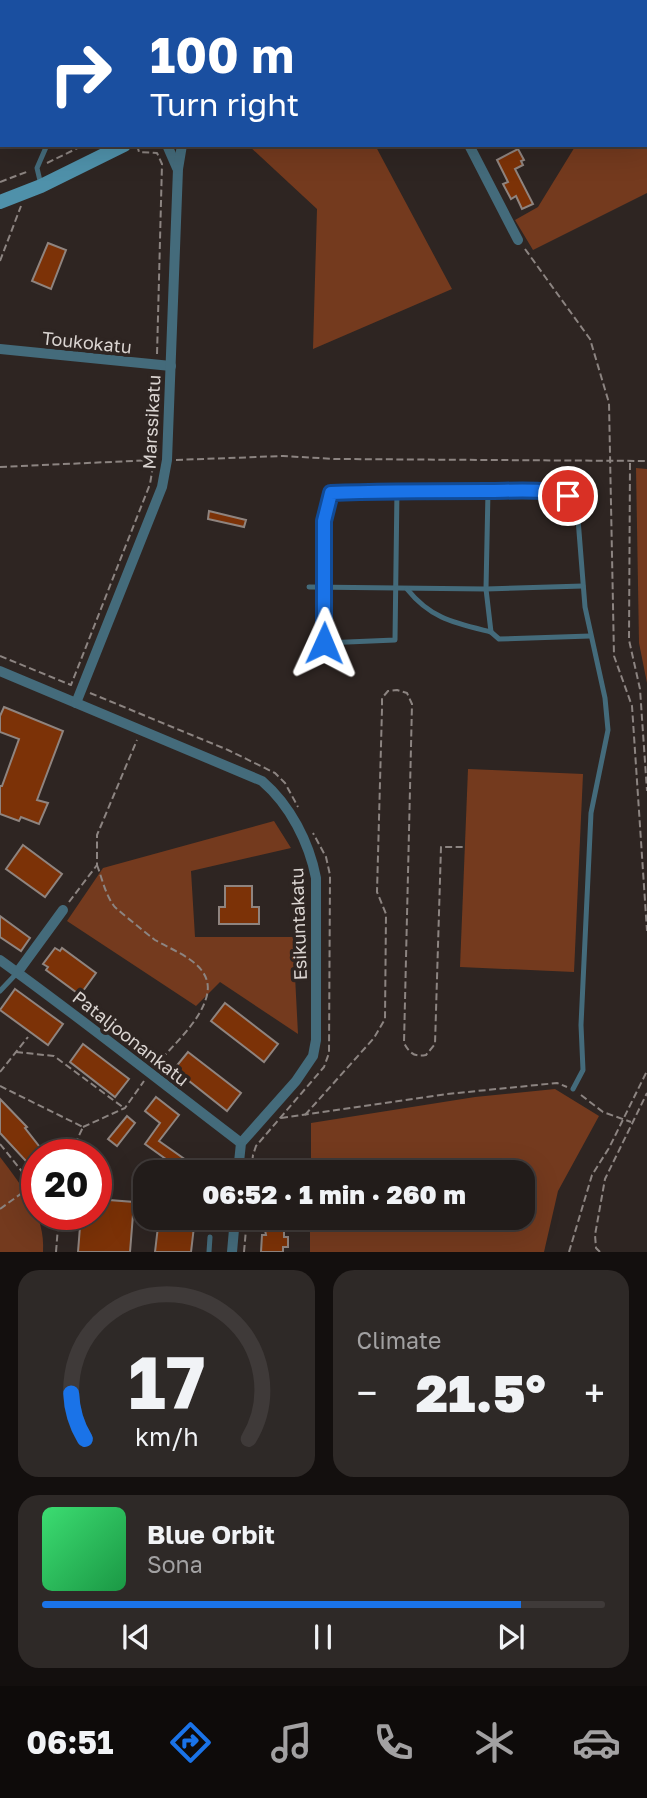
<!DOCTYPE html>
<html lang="en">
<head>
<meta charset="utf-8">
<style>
	:root { --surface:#221c1a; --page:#2e2927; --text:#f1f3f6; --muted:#a2a1a2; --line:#3f3a39; --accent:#1a73e8 }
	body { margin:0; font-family:"Golos Text",sans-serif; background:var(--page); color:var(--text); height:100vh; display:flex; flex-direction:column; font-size:26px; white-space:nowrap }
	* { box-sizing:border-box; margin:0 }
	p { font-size:23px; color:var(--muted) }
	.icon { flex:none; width:38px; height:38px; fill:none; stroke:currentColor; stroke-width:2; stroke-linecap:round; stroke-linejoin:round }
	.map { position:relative; height:1252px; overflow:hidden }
	.sheet { display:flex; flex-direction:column; gap:18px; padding:18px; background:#130f0e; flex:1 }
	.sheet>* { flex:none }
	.banner { position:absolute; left:0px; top:0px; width:648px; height:147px; box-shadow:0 7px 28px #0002,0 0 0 2px var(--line); background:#1a4fa0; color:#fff; overflow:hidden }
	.speed { position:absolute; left:21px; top:1139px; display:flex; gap:14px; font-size:35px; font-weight:700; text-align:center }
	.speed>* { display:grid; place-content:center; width:91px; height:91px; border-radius:50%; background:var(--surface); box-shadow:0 7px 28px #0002,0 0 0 2px var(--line); line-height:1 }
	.speed .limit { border:10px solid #d22; background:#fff; color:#111 }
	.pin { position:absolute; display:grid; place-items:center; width:60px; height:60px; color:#fff; margin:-30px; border:4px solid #fff; border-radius:50%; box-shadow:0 2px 7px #0007 }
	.me { position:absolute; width:77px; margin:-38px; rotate:1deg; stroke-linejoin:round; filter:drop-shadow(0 0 5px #0008) }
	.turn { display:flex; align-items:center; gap:24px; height:147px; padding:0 35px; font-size:32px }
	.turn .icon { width:91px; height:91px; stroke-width:2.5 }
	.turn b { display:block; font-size:49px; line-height:60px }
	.big { font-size:52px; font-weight:800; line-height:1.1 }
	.sheet .widget { flex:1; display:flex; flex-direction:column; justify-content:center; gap:10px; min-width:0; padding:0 24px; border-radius:21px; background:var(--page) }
	.sheet .dial { align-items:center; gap:0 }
	.dial svg { height:182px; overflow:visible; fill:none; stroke:var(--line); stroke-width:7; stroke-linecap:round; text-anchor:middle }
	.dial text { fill:var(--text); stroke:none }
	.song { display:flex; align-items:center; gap:21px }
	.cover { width:84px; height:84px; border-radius:10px; background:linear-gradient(135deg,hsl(140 70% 55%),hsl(140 70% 35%)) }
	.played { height:7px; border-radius:4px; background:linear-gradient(90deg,var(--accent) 85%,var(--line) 85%) }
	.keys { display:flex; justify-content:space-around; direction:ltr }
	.heat { display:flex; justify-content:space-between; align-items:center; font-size:38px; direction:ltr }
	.sheet .tiles { flex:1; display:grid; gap:18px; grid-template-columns:1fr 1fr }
	.widget:last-child { grid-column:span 2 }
	.trip { position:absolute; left:133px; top:1160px; width:402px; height:70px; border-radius:21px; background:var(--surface); box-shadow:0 7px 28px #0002,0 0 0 2px var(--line); font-weight:800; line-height:70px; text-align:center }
	.tab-bar { display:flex; height:112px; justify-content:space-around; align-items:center; background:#0e0b0a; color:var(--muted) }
	.tab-bar .icon { width:49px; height:49px }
	.tab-bar .current { color:var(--accent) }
	.tab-bar b { font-size:32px; color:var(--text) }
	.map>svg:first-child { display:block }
	.green { fill:#743a1e }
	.building { fill:#7c3207; stroke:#8f847f; stroke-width:2 }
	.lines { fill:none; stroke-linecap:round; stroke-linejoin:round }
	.path { stroke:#8c8481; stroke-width:2; stroke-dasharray:7 3.5; stroke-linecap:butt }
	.lane { stroke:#446b7b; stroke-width:5 }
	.street { stroke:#446b7b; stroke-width:10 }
	.secondary { stroke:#4f91aa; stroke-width:14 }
	.route-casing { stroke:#114b97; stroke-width:18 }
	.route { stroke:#1a73e8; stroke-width:12 }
	.labels { text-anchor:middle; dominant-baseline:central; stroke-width:7; stroke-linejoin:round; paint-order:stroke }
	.street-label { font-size:18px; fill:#dad4d1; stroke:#2e2522 }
</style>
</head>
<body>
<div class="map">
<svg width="647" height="1252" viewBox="0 0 647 1252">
	<rect width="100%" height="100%" fill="#2e2522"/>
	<g class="green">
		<polygon points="647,4 647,193 533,250 515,220 538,207 576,145 646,145"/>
		<polygon points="248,145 375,145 452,289 313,349 317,209"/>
		<polygon points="636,468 647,469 647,683 639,643"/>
		<polygon points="468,769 583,774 574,972 460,967"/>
		<polygon points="274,821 291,848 191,871 195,937 293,937 298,1034 220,982 196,1006 67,921 103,868"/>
		<polygon points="555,1089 599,1116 558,1191 544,1252 310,1252 310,1218 523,1218 523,1172 311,1172 311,1123 475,1097"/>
		<path d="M0,1157C21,1185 46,1215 43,1252H0Z"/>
	</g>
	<g class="building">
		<polygon points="518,149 524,160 521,161 523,165 515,169 533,204 522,209 516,196 511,199 503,184 508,182 497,160"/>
		<polygon points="48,243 66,250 51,289 32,281"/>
		<polygon points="209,511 246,520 244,527 208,519"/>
		<polygon points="4,707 63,731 37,800 48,803 39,824 21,817 19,821 0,814 0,786 2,786 19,739 0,732 0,716"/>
		<polygon points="23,845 62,874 45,897 6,869"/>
		<polygon points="225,886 252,886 252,907 259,907 259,924 219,924 219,907 225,907"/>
		<polygon points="0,916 30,938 21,951 0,937"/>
		<polygon points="55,948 60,951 62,948 96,973 80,995 46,970 48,967 43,964"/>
		<polygon points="15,989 63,1024 48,1045 0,1010"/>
		<polygon points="225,1003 278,1044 264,1062 211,1021"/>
		<polygon points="83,1044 129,1079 115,1097 70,1062"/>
		<polygon points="188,1052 241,1093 227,1111 174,1069"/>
		<polygon points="156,1097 179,1115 159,1141 203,1172 184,1172 145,1144 160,1123 145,1111"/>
		<polygon points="0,1099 27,1127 25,1128 46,1155 37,1155 37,1173 0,1133"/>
		<polygon points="127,1116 135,1123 117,1146 108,1139"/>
		<polygon points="96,1199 134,1202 130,1252 78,1252 81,1214 96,1214"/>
		<polygon points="159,1218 195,1218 191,1252 155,1252"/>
		<polygon points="265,1230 284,1230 284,1237 288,1237 288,1247 283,1247 283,1252 261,1252 262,1235 266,1235"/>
	</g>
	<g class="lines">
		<g class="path">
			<polyline points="137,145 139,152 157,153 162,164 157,355"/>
			<polyline points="47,163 84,145"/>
			<polyline points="0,182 29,171"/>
			<polyline points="525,249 590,339 609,403 614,656 632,706 647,931"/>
			<polyline points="0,261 21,206"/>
			<polyline points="176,460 283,456 335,459 647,461"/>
			<polyline points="630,463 629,640 640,689 647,791"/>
			<polyline points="0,467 153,460"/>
			<polyline points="0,656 71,685 150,484 154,460 156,375"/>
			<polyline points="90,693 228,750 275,773 285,783 298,807"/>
			<path d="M97,865C102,878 105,894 114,906C116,909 151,937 155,940C175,952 214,964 207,995C201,1021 173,1045 156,1065"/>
			<polyline points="69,902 97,865 97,835 137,740"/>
			<polyline points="16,1052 54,1056 124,1108"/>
			<polyline points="0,1072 28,1037"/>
			<polyline points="0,1086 83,1127 70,1155"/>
			<polyline points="581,1095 603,1112 631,1122"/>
			<path d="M305,1115L374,1038L385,1019L386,914L377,892L382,709V698L388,691L397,690L407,693L412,704L404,1043C410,1054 415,1057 426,1055L435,1044L441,847H465"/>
			<polyline points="281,1118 447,1094 557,1083 567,1087"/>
			<polyline points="83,1127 125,1108 144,1081"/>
			<polyline points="0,1144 32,1184 37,1197"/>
			<polyline points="251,1172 253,1155 256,1146 324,1067 329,1053 330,875 326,857 313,833"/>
			<polyline points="0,1209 37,1182"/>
			<polyline points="78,1224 79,1214"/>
			<polyline points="56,1252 59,1214"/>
			<polyline points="244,1252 247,1218"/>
			<polyline points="569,1252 592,1175 609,1148 647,1071"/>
			<polyline points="600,1252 596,1248 595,1235 605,1179 647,1093"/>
		</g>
		<g class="lane">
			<polyline points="74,2 74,0"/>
			<polyline points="97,2 98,0"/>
			<polyline points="0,39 2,40"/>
			<polyline points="41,185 37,168 47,145"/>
			<polyline points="397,490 331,493 324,521 324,643 395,640 397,490 556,492 568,496 573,503 578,519 585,607 605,698 608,730 591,813 581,1025 583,1070 573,1089"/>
			<polyline points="488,491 486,589 491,632 499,639 590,636"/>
			<polyline points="309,587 486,589 583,586"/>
			<path d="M407,589C431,619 455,623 491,632"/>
			<polyline points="0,991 17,973"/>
			<polyline points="209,1252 210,1237"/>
		</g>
		<g class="street">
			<polyline points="397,0 397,2"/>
			<polyline points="418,2 421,0"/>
			<polyline points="167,145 177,168"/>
			<polyline points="469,145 518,240"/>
			<polyline points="0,349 171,366"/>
			<path d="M0,671L262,781C290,805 309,842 316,878V1040L313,1056L296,1081L241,1143L238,1172"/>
			<polyline points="76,703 162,487 167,460 178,169 182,145"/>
			<path d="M0,960C82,1019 161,1082 241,1143"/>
			<polyline points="17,973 63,910"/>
			<polyline points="232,1252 235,1218"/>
		</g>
		<g class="secondary">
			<polyline points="174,2 174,0"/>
			<polyline points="0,202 41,186 124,145"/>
		</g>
	</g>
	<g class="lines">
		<g class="route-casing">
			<path id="route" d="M324,643V521L331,493C383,491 435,491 487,491C514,491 543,488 568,496"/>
		</g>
		<use href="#route" class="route"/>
	</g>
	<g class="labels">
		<g class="street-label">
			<text transform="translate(87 342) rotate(6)">Toukokatu</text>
			<text transform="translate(151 422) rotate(-87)">Marssikatu</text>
			<text transform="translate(298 924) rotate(-92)">Esikuntakatu</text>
			<text transform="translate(131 1038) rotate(38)">Pataljoonankatu</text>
		</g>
	</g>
</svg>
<div class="speed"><div class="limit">20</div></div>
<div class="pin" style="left:568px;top:496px;background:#d93025"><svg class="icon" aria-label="arrive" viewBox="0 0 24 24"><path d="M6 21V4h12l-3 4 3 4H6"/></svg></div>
<svg class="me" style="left:324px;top:643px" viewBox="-20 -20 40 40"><path d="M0-17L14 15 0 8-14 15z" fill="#1a73e8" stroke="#fff" stroke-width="4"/></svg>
<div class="trip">06:52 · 1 min · 260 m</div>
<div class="banner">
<div class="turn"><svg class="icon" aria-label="right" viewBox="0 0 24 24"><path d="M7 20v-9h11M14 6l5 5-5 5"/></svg><div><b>100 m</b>Turn right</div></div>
</div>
</div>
<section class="sheet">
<div class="tiles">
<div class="widget dial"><svg viewBox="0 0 100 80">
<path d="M14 69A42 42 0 1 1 86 69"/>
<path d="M14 69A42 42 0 0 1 8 49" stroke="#1a73e8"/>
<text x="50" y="56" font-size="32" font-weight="700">17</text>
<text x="50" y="72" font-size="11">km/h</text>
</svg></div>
<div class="widget"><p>Climate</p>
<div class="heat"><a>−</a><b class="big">21.5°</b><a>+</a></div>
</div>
<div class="widget">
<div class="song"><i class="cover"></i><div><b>Blue Orbit</b><p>Sona</p></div></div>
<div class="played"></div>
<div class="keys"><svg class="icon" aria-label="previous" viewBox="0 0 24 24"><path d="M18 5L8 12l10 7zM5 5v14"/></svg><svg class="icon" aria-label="pause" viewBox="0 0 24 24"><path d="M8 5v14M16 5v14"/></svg><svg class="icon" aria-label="next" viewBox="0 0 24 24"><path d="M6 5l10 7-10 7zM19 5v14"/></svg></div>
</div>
</div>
</section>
<nav class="tab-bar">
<b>06:51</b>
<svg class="icon current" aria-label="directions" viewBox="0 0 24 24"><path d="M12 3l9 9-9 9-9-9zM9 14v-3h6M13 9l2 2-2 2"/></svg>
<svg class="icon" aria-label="music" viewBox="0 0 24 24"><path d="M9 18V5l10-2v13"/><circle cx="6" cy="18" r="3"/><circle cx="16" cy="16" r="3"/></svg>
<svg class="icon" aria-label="phone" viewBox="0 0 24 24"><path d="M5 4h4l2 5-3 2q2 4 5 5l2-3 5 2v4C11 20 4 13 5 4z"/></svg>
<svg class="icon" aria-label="climate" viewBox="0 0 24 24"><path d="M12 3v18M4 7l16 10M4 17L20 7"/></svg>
<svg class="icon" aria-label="car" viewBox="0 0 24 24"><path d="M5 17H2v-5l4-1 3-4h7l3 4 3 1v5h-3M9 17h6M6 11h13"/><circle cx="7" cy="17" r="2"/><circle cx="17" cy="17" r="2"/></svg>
</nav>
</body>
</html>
